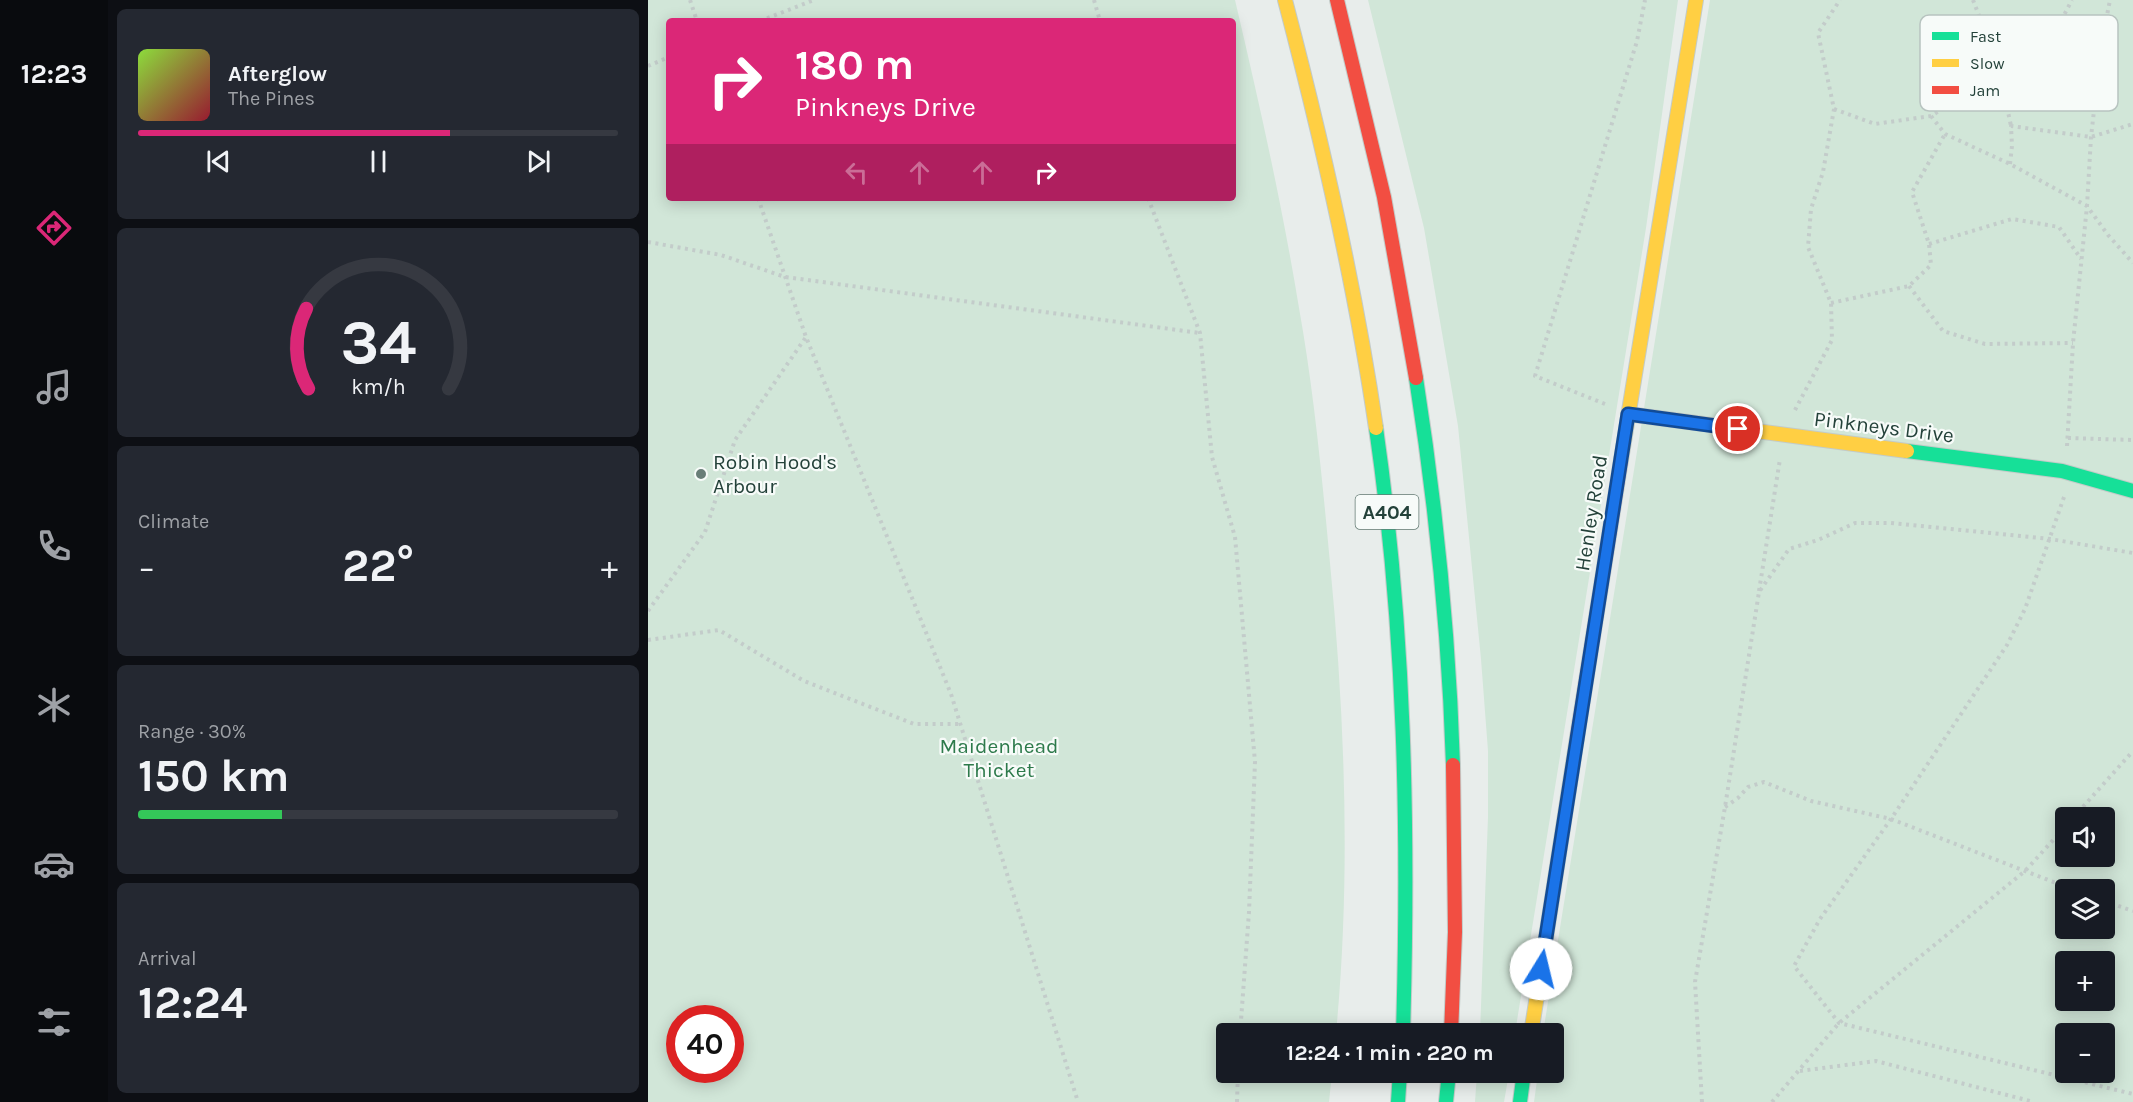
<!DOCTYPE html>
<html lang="en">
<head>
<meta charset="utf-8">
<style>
	:root { --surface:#171b24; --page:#242831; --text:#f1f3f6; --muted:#9ea1a6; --line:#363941; --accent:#db2777 }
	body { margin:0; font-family:Karla,sans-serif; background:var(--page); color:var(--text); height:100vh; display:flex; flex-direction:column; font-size:22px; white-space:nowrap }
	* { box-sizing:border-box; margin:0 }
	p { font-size:20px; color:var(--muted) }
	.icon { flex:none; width:33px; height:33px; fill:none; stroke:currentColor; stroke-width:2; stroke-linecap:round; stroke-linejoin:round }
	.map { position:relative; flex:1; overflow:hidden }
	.panel { display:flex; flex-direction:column; gap:9px; padding:9px; background:#0d0f14; width:540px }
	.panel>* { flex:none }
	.hud { position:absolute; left:18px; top:18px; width:570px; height:183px; border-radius:6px; box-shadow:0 3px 15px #0003; background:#db2777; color:#fff; overflow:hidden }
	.tools { position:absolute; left:1407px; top:807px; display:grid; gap:12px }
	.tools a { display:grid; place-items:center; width:60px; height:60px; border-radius:6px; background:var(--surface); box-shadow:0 3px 15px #0003; font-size:30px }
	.speed { position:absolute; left:18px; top:1005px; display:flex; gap:12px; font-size:30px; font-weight:700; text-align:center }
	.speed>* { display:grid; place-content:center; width:78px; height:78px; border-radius:50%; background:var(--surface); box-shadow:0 3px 15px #0003; line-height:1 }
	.speed .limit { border:9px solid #d22; background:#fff; color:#111 }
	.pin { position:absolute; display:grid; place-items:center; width:51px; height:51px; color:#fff; margin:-26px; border:3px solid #fff; border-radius:50%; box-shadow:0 2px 6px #0007 }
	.me { position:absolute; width:66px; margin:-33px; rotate:9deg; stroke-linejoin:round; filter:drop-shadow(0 0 4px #0008) }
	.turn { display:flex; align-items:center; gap:21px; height:126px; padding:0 30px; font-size:27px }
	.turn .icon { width:78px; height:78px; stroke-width:2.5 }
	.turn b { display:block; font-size:42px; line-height:51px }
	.lanes { display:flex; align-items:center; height:57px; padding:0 30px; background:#0003; justify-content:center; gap:30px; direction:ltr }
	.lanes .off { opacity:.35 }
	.big { font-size:45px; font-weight:700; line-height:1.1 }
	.panel .widget { flex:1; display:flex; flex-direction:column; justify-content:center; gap:9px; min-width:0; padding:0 21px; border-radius:9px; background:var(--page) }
	.panel .dial { align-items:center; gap:0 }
	.dial svg { height:156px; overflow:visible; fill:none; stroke:var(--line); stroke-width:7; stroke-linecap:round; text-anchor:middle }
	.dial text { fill:var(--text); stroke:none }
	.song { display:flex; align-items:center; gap:18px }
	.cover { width:72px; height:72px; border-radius:9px; background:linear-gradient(135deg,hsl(90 70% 55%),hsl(350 70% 35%)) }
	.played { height:6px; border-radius:3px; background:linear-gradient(90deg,var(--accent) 65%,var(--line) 65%) }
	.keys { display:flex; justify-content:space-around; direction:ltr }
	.heat { display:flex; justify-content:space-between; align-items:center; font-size:33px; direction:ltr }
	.charge { height:9px; border-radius:4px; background:linear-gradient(90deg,#34c759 30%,var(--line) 0) }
	.trip { position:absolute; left:568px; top:1023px; width:348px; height:60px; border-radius:6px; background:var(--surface); box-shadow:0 3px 15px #0003; font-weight:700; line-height:60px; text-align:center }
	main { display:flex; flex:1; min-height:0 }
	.tabs { display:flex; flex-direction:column; width:108px; justify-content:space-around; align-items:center; background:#090b0e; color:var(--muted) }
	.tabs .icon { width:42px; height:42px }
	.tabs .current { color:var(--accent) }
	.tabs b { font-size:27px; color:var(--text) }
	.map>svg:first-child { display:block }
	.green { fill:#d1e6d8; fill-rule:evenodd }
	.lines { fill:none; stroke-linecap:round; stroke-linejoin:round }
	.fast-casing { stroke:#c3cbc8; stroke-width:16 }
	.slow-casing { stroke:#c3cbc8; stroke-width:16 }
	.jam-casing { stroke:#c3cbc8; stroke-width:16 }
	.path { stroke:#c3ccca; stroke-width:4; stroke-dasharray:3 4.5; stroke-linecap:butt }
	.fast { stroke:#16e098; stroke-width:14 }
	.slow { stroke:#ffcf43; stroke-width:14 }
	.jam { stroke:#f24e42; stroke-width:14 }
	.route-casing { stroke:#114b97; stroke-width:15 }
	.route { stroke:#1a73e8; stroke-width:10 }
	.poi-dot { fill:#697e78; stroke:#f7fbf9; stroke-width:2 }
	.labels { text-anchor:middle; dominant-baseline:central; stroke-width:4.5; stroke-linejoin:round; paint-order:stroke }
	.shield { fill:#f7fbf9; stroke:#637a73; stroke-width:1.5 }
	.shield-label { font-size:20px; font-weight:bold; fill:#24423a }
	.street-label { font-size:21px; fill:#24423a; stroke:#f7fbf9 }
	.poi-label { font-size:21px; fill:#24423a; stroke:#f7fbf9; text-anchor:start }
	.park-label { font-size:21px; fill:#2d7a4b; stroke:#f7fbf9 }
	.key { fill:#f7fbf9; stroke:#b8c4c0; stroke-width:1.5 }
	.key-label { font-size:16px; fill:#24423a }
</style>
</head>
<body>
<main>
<nav class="tabs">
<b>12:23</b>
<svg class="icon current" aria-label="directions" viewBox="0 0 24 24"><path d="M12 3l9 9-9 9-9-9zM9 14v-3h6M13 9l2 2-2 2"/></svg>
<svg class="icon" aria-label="music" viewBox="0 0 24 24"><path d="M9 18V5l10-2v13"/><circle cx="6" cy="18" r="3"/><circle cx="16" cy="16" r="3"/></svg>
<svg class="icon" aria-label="phone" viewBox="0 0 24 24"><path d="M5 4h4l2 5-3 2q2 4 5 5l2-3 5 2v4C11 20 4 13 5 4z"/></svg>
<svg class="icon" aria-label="climate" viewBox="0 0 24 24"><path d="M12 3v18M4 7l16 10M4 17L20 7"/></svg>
<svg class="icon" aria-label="car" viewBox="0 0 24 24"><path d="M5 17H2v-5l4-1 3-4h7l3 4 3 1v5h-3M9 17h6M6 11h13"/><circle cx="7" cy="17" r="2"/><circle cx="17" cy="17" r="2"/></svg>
<svg class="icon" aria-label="filters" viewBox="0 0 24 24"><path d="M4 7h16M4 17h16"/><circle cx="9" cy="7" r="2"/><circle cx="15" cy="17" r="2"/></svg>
</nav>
<section class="panel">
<div class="widget">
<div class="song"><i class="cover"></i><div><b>Afterglow</b><p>The Pines</p></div></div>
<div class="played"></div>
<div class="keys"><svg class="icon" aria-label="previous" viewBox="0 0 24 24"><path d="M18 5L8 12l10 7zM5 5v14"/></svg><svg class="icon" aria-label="pause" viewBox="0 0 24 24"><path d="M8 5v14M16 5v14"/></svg><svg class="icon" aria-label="next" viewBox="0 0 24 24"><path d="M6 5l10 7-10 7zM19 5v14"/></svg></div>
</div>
<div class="widget dial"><svg viewBox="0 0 100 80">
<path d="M14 69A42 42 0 1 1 86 69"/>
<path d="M14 69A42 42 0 0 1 13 28" stroke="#db2777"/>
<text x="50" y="56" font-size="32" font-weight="700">34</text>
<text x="50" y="72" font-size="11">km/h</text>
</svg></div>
<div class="widget"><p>Climate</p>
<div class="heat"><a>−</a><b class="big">22°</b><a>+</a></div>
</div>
<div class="widget"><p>Range · 30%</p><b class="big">150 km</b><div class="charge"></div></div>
<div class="widget"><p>Arrival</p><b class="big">12:24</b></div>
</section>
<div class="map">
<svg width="1485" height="1102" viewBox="0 0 1485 1102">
	<rect width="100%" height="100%" fill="#e8edeb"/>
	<g class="green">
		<path d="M0,0H587C611,102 634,204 651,308C666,392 674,477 682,563C697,719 703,877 688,1033L579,1034V1072L684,1073L681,1102H0ZM21,21H585V198H21ZM82,1018V1070H32V1018Z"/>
		<polygon points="720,0 1030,0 998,228 867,1033 832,1033 840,817 840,751 833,659 810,426 776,228"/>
		<path d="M1062,0H1485V1102H886L890,1073L906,1072V1034L895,1033ZM1418,818H1456V856H1418ZM1418,890H1456V928H1418ZM1418,962H1456V1000H1418ZM1418,1034H1456V1072H1418Z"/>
		<polygon points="829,1073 861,1073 856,1102 827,1102"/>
	</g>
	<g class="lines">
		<g class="fast-casing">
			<g id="fast">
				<path d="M768,378C788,506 801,636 805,765"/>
				<path d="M728,428C757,629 761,831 755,1034"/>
				<polyline points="1259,451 1414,471 1485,491"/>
				<polyline points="750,1102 752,1072"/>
				<polyline points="798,1102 801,1072"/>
				<polyline points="872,1102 876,1072"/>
			</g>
		</g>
		<g class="slow-casing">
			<g id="slow">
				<path d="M637,0C674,141 707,284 728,428"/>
				<polyline points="980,414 1259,451"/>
				<polyline points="973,460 1048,0"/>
				<polyline points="883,1034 929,738"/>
			</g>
		</g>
		<g class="jam-casing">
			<g id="jam">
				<polyline points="689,0 736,197 768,378"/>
				<polyline points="929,738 973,460"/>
				<polyline points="803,1034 807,932 805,765"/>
			</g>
		</g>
		<g class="path">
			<polyline points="42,0 49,21"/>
			<polyline points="446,0 452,21"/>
			<polyline points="1325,0 1350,65 1363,126"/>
			<polyline points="112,21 166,0"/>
			<polyline points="1399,47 1424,0"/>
			<polyline points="0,66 21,57"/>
			<polyline points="1186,109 1227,124 1283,116 1315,96 1350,65 1399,48 1454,41"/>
			<polyline points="1283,116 1297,134 1362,164 1439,206 1460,235 1485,263"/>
			<polyline points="1362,164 1364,146 1363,126 1443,137 1485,124"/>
			<polyline points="110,198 158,337 303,694 430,1102"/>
			<polyline points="500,198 552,333 564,457 587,537 607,762 601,912 592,1034"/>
			<polyline points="0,242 73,255 137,277 552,333"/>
			<polyline points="1281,244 1364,219 1411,227 1433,259"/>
			<polyline points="1261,286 1295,331 1337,344 1425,343"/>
			<polyline points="1183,303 1261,286 1283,265 1281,244 1264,192 1297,134"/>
			<polyline points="957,404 887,376 989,41 997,0"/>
			<polyline points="1147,410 1184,340 1183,303 1160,247 1163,209 1175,172 1186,109 1170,33 1192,0"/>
			<polyline points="1420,438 1485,440"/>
			<polyline points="1419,446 1425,343 1439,206 1443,137 1454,41 1462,0"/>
			<polyline points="1416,497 1377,609 1359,645 1243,819 1172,919 1146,966 1191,1023 1485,1094"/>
			<polyline points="1111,591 1132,459"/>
			<polyline points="0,611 57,532 87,440 158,337"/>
			<polyline points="0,640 71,630 156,681 266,724 312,724"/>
			<polyline points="1077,807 1090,798 1100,787 1116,782 1163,801 1243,819 1426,890"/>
			<polyline points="1425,818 1485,751"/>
			<polyline points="1456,901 1485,911"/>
			<polyline points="1152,1071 1228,1061 1386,1102"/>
			<polyline points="589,1102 590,1072"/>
			<polyline points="1054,1102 1047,982 1077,807 1111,592 1141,549 1170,540 1207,523 1243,523 1402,539 1485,553"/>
			<polyline points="1124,1102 1191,1023 1377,871 1418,826"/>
		</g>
		<use href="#fast" class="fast"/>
		<use href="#slow" class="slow"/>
		<use href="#jam" class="jam"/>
	</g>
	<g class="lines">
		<g class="route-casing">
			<polyline id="route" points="893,969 980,414 1090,429"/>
		</g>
		<use href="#route" class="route"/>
	</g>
	<circle class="poi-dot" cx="53" cy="474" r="6"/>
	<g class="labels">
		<rect class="shield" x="707.5" y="495" width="63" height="34" rx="4.5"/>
		<g class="shield-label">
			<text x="739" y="512">A404</text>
		</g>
		<g class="street-label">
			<text transform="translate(1236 427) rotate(7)">Pinkneys Drive</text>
			<text transform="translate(943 513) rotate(-81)">Henley Road</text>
		</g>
		<g class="poi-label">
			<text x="65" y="462">Robin Hood's<tspan x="65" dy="24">Arbour</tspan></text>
		</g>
		<g class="park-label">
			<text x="351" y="746">Maidenhead<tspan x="351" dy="24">Thicket</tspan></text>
		</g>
	</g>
	<rect x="1272" y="15" width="198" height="96" rx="9" class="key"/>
	<rect x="1284" y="32" width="27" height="8" fill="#16e098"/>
	<rect x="1284" y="59" width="27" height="8" fill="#ffcf43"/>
	<rect x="1284" y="86" width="27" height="8" fill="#f24e42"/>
	<g class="key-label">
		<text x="1322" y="42">Fast</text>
		<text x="1322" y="69">Slow</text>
		<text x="1322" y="96">Jam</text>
	</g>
</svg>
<div class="tools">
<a><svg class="icon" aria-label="sound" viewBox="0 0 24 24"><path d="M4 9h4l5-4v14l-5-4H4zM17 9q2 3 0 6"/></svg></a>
<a><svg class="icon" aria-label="layers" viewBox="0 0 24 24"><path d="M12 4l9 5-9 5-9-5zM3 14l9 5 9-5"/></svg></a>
<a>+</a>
<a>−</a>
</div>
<div class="speed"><div class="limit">40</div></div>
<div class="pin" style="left:1090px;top:429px;background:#d93025"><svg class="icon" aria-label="arrive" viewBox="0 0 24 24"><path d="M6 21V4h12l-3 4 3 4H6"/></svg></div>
<svg class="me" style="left:893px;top:969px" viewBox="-20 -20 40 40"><circle r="19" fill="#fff"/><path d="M0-13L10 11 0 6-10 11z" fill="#1a73e8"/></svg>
<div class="trip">12:24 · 1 min · 220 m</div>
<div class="hud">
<div class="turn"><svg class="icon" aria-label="right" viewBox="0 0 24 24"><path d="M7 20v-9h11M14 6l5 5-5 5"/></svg><div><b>180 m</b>Pinkneys Drive</div></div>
<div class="lanes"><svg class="icon off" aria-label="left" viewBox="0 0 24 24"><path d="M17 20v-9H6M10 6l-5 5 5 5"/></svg><svg class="icon off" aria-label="ahead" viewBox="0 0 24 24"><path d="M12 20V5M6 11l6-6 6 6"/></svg><svg class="icon off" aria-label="ahead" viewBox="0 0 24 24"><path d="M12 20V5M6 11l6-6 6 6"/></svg><svg class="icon" aria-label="right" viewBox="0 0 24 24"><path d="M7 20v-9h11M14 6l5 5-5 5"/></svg></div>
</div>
</div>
</main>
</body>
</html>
